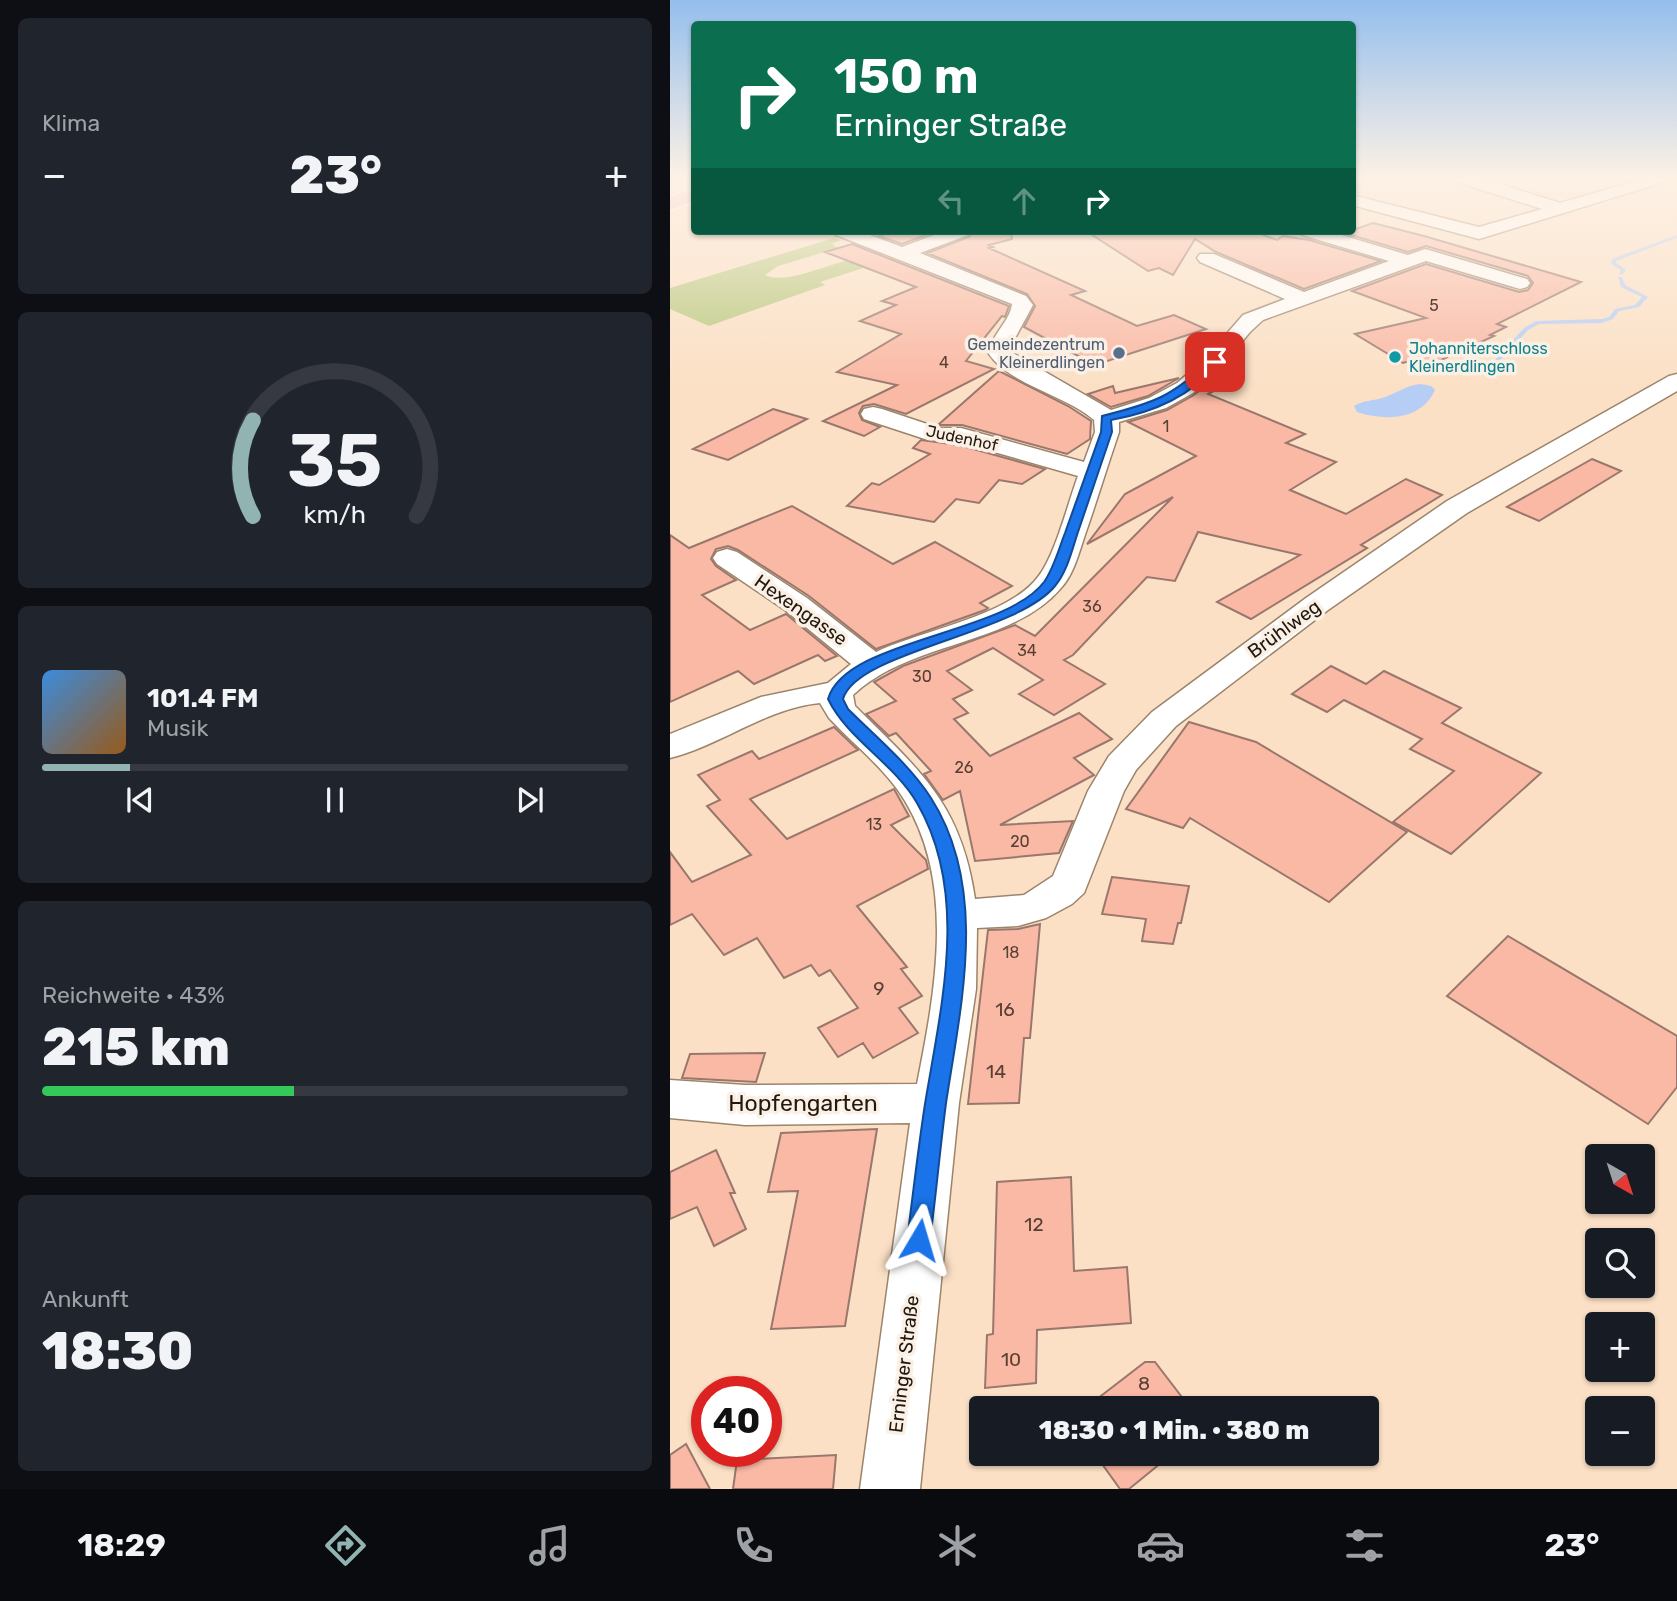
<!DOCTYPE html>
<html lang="de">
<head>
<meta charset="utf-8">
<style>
	:root { --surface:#171b24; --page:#20242c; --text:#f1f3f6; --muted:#9ea1a6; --line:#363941; --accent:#91b4b3 }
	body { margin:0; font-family:Rubik,sans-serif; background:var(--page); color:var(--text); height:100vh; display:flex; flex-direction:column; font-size:26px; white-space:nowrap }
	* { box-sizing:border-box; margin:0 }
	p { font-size:23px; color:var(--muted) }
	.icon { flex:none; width:38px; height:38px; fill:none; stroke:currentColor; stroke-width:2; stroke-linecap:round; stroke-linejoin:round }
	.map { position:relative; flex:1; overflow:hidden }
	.side { display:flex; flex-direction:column; gap:18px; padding:18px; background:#0d0f14; width:670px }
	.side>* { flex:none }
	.hud { position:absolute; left:21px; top:21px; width:665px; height:214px; border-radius:7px; box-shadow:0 2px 5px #0004; background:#0b6e4f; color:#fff; overflow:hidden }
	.needle { width:46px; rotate:141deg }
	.buttons { position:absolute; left:915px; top:1144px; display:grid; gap:14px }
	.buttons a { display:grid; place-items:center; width:70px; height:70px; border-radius:7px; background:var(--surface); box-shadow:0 2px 5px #0004; font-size:35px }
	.speed { position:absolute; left:21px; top:1376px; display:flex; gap:14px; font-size:35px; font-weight:700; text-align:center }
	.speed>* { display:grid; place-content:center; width:91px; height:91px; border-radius:50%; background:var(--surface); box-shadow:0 2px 5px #0004; line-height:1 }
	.speed .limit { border:10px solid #d22; background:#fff; color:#111 }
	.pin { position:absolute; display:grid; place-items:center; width:60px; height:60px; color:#fff; margin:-30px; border-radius:14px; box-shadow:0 4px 10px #0006 }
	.me { position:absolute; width:77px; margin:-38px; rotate:7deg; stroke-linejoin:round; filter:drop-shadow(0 0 5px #0008) }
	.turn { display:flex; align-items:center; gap:24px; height:147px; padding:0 28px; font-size:32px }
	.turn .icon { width:91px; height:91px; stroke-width:2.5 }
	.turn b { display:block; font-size:49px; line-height:60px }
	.lanes { display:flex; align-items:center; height:66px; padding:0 28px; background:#0003; justify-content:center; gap:35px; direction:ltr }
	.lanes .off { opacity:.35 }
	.big { font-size:52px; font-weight:800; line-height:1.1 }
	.side .card { flex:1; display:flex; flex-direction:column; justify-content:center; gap:10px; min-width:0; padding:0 24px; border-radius:10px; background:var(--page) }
	.side .dial { align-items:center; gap:0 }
	.dial svg { height:182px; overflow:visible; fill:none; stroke:var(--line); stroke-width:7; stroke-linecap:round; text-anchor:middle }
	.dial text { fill:var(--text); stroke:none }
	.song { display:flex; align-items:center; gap:21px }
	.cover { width:84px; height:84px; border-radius:10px; background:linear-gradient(135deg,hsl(210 70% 55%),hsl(30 70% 35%)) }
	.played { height:7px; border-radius:4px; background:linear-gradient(90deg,var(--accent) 15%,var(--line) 15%) }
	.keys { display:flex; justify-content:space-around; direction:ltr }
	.heat { display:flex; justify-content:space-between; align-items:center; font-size:38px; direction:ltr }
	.charge { height:10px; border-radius:5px; background:linear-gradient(90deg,#34c759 43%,var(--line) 0) }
	.trip { position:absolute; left:299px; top:1396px; width:410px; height:70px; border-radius:7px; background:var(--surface); box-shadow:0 2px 5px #0004; font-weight:800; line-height:70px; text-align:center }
	.tabs { display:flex; height:112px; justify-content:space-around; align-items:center; background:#090b0e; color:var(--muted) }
	.tabs .icon { width:49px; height:49px }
	.tabs .current { color:var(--accent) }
	.tabs b { font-size:32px; color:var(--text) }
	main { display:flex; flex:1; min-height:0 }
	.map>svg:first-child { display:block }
	.green { fill:#b8c87d }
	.water { fill:#b6cef5 }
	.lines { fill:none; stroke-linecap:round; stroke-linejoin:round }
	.stream { fill:#b6cef5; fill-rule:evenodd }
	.building { fill:#fab9a5; stroke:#9a776d; stroke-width:2 }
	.minor-casing { stroke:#9c846b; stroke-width:3 }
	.major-casing { stroke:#fff; stroke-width:3 }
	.minor { fill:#fff; fill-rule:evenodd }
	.major { fill:#f2b5b0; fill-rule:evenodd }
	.route { fill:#1a73e8; stroke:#114b97; stroke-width:2 }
	.service-dot { fill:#5c6f8a; stroke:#fbf0e5; stroke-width:2.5 }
	.culture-dot { fill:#0f9aa8; stroke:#fbf0e5; stroke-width:2.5 }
	.labels { text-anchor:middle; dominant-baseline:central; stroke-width:7; stroke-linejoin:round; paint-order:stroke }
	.number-label { font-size:16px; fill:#574034 }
	.far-service-label { font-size:16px; fill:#4e5e75; stroke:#fbf0e5; text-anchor:end }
	.far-culture-label { font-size:16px; fill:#0d838f; stroke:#fbf0e5; text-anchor:start }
	.far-street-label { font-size:16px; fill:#21180e; stroke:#fbf0e5 }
	.street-label { font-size:19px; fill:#21180e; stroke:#fbf0e5 }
	.near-number-label { font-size:19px; fill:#574034 }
	.near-street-label { font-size:23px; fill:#21180e; stroke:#fbf0e5 }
</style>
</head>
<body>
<main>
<section class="side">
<div class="card"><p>Klima</p>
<div class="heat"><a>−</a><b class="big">23°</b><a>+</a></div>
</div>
<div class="card dial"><svg viewBox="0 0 100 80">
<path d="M14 69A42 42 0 1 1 86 69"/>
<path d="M14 69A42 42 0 0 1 14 27" stroke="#91b4b3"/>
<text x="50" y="56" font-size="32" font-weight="700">35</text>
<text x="50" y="72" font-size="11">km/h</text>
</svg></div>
<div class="card">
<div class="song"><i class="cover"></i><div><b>101.4 FM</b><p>Musik</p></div></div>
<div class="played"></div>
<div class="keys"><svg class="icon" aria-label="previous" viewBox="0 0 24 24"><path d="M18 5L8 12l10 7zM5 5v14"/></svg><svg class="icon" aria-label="pause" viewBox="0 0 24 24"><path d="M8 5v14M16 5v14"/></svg><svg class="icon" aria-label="next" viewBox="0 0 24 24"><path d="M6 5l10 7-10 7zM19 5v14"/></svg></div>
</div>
<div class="card"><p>Reichweite · 43%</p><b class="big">215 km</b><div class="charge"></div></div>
<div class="card"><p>Ankunft</p><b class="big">18:30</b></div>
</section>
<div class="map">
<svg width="1007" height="1489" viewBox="0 0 1007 1489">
	<rect width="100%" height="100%" fill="#fbe0c5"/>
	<path class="green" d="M164,238L171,240L162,244L168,248L108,266L95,275C125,289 184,245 221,259L150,282L155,285L39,326L0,309V288Z"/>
	<path class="water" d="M751,384L761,386L765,390C751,421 714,421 687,412L684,406C694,400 702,401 712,398C726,394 736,385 751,384Z"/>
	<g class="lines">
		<g class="stream">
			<polygon points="1007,235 1007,238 946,261 946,263 956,270 953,274 949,274 951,270 941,264 942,259"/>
			<polygon points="948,277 952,277 955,285 978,297 969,307 949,311 943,319 932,323 869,324 858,330 818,374 814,374 814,372 854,328 866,321 932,319 939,317 945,309 965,305 972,297 951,287"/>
		</g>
	</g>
	<g class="building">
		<polygon points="703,223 754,236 911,282 827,324 836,327 820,335 824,336 758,366 746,359 733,363 685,334 756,318 682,291 756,264 849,292 858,290 863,283 858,276 756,246 738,252 674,233"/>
		<polygon points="225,231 267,231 232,244 209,236"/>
		<polygon points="304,231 341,231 342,239 319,245 323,247 319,248 415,291 401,295 467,326 504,315 536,329 425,365 354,327 365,306 357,294 257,253 299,237"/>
		<polygon points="416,231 583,231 607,240 613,236 639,240 711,261 634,289 546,252 525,239 503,275 489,268 478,271"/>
		<polygon points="182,244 339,306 335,317 332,316 296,361 324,369 236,414 204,404 193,406 189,413 192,420 210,427 194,436 153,421 227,385 167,372 231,334 190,321 226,305 212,301 246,287 155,252"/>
		<polygon points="329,371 398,406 421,421 420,439 397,454 292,425 268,425"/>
		<polygon points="509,378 478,396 441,407 418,394 443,386 445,393"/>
		<polygon points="540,382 553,386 538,394 635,434 616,443 666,462 620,490 676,514 736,479 772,495 691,545 697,548 581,619 547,602 630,555 528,532 505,581 477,577 403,655 394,660 435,684 384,715 349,694 373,680 323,648 277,671 302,690 283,699 298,713 284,719 320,756 409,713 442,739 404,758 424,775 330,825 403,821 389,853 305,861 290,791 273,800 254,774 261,771 226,733 219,736 196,714 226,701 204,682 233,666 345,625 365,636 503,497 417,544 455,494 526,456 458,422 497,410 524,395"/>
		<polygon points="103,409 137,419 58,460 23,449"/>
		<polygon points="251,440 289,445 375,469 352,484 329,480 309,503 286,499 264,522 177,506 202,483 209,485 260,454 243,448"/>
		<polygon points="922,459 951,471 869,521 837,507"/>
		<polygon points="122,506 223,564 265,542 342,586 310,603 318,608 315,610 206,649 139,596 68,550 58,546 46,549 41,559 46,566 66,580 32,595 80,630 116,614 167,656 155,661 148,655 84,684 68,671 0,702 0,535 19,548"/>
		<polygon points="661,666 696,684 714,671 791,708 772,723 871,773 781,854 723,822 784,771 740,749 752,739 674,700 657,712 622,694"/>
		<polygon points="519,722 586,742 737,832 659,902 520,818 513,828 456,809"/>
		<polygon points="164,727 188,750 80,799 117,839 224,789 239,816 221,825 256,860 258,869 187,906 237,967 231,969 252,996 229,1008 248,1033 203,1058 193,1043 168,1057 148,1028 188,1008 160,970 149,976 141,965 114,978 87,938 54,955 22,914 0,925 0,852 22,882 81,855 37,806 50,800 28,775 82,751 89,759"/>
		<polygon points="442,877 519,886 511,923 508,923 503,944 472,941 476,919 432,914"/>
		<polygon points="370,924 360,1038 354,1038 349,1103 298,1104 318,930 348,929"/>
		<polygon points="838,936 1007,1036 1007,1087 978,1124 777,996"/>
		<polygon points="95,1053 86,1082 12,1078 20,1054"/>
		<polygon points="207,1129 175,1326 101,1329 128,1191 98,1192 111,1133"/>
		<polygon points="46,1150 65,1193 60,1193 76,1229 44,1246 27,1207 0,1219 0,1172"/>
		<polygon points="401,1177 404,1271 457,1267 461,1323 367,1330 366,1383 315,1388 317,1335 323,1334 327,1182"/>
		<polygon points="475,1362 485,1362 521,1409 414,1409"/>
		<polygon points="16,1444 40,1489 0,1489 0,1455"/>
		<polygon points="425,1454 502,1454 459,1489 450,1489"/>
		<polygon points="166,1455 163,1489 63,1489 67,1460"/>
	</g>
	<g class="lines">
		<g class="minor-casing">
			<g id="minor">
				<polygon points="782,177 808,177 890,203 980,177 1007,178 809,239 682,205 682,195 809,227 872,209 784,181"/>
				<path d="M163,231H189L232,247L275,231H301L298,235L250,253L356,296L363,305L344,340L341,352L441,410L479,398L507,383L533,361L573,315L615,299L530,262L527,258L530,254H544L634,292L719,261L632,235L629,231H658L738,255L755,249L762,251L857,279L860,283L857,287L850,289L756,261L593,320L580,332L549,370L523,393L496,408L449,422V432C438,464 428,497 417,529C410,548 405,573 391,588C342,646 239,641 183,695L185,706C250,771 291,803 305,899L354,895L383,876L418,791L439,756L482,712L636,598L777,501L999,376L1007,374V391L797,513L658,610L506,726L466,770L454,791L414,893L402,904L376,918L348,926L307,928L306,989L289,1103L250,1489H190L240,1123L75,1125L0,1118V1080L75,1085L247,1084C265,993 286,885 235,801C216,769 184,745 159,718L150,703C96,708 52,745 0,758V734L91,697L158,683L181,664L115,610L47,564L43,558L47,552L57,549L67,552L137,598L206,652C250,631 339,616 368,577C385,556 398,503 408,476L289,442L258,440L194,419L191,414L194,409L203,407L212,409L269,428H291L414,462L425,432L424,420C396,395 340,385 319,354C321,334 340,322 342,304L166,235Z"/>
			</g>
		</g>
		<g class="major-casing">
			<polygon id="major" points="24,188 24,201 0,210 0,197"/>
		</g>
		<use href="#minor" class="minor"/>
		<use href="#major" class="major"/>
	</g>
	<linearGradient id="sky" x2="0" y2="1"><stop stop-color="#94beed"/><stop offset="0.46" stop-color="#fdf1e5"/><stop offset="1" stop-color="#fdf1e5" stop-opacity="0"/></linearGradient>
	<rect width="1007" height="386" fill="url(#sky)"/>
	<path class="route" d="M541,360L550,362C521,396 485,412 441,420L442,432C431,465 419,499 408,532C402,550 397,572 385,586C346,634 186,652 173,699L178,709C206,737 239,764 261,798C319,889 291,1004 276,1103C270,1149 266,1195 260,1240L257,1248L249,1251L240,1248L237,1240C243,1195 248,1149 255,1104C271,1006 300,894 247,803C224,763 178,740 158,699C175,639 334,635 374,582C384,568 389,548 395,533C407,499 419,465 431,432L432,416C484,403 501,397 541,360Z"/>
	<circle class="service-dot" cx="449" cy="353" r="7"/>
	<circle class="culture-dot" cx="725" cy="357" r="7"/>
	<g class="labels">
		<g class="number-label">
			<text x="764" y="305">5</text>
			<text x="274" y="362">4</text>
			<text x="496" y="426">1</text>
			<text x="422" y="606">36</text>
			<text x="357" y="650">34</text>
			<text x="252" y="676">30</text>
			<text x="294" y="767">26</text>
			<text x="204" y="824">13</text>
			<text x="350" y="841">20</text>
			<text x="341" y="952">18</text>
		</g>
		<g class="far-service-label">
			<text x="435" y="344">Gemeindezentrum<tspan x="435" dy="18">Kleinerdlingen</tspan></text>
		</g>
		<g class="far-culture-label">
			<text x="739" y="348">Johanniterschloss<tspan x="739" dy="18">Kleinerdlingen</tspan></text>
		</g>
		<g class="far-street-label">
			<text transform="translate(292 438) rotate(12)">Judenhof</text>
		</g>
		<g class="street-label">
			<text transform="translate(131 610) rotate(35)">Hexengasse</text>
			<text transform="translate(614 629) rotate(-36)">Brühlweg</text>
			<text transform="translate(234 1364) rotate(-83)">Erninger Straße</text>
		</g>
		<g class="near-number-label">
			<text x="209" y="988">9</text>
			<text x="335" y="1009">16</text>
			<text x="326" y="1071">14</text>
			<text x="364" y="1224">12</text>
			<text x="341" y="1359">10</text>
			<text x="474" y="1383">8</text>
		</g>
		<g class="near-street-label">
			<text x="133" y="1103">Hopfengarten</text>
		</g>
	</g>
</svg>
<div class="buttons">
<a><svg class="needle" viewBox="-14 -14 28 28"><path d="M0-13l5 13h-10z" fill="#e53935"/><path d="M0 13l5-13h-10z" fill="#9ea1a6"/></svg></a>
<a><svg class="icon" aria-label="search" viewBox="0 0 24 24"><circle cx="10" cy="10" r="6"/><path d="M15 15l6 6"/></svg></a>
<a>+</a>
<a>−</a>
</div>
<div class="speed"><div class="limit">40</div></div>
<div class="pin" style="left:545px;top:362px;background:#d93025"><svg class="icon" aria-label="arrive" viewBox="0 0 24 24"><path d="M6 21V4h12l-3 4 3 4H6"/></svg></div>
<svg class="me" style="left:249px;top:1240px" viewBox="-20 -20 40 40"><path d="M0-17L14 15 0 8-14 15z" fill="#1a73e8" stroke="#fff" stroke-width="4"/></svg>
<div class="trip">18:30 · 1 Min. · 380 m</div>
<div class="hud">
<div class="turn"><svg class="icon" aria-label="right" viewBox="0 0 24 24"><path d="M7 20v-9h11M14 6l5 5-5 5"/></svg><div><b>150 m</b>Erninger Straße</div></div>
<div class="lanes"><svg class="icon off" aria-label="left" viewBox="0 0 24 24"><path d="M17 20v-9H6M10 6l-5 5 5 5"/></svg><svg class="icon off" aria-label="ahead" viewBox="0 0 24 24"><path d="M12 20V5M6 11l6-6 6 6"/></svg><svg class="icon" aria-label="right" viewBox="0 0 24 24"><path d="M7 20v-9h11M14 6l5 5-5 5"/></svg></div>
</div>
</div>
</main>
<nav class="tabs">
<b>18:29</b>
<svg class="icon current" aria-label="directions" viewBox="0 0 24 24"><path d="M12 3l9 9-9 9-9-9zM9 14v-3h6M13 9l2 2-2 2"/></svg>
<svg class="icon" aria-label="music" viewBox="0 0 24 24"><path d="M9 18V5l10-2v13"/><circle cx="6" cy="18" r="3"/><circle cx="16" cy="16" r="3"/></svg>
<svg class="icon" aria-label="phone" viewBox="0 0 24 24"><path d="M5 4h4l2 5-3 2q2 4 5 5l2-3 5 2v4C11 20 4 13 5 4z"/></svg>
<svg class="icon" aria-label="climate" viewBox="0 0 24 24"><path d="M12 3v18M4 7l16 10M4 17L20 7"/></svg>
<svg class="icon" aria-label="car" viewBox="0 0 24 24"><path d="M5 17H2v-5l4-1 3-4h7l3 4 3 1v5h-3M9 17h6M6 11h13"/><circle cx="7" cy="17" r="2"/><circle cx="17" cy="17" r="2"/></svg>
<svg class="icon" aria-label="filters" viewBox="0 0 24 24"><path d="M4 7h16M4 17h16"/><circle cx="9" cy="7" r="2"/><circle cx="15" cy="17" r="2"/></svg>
<b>23°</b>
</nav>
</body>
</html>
